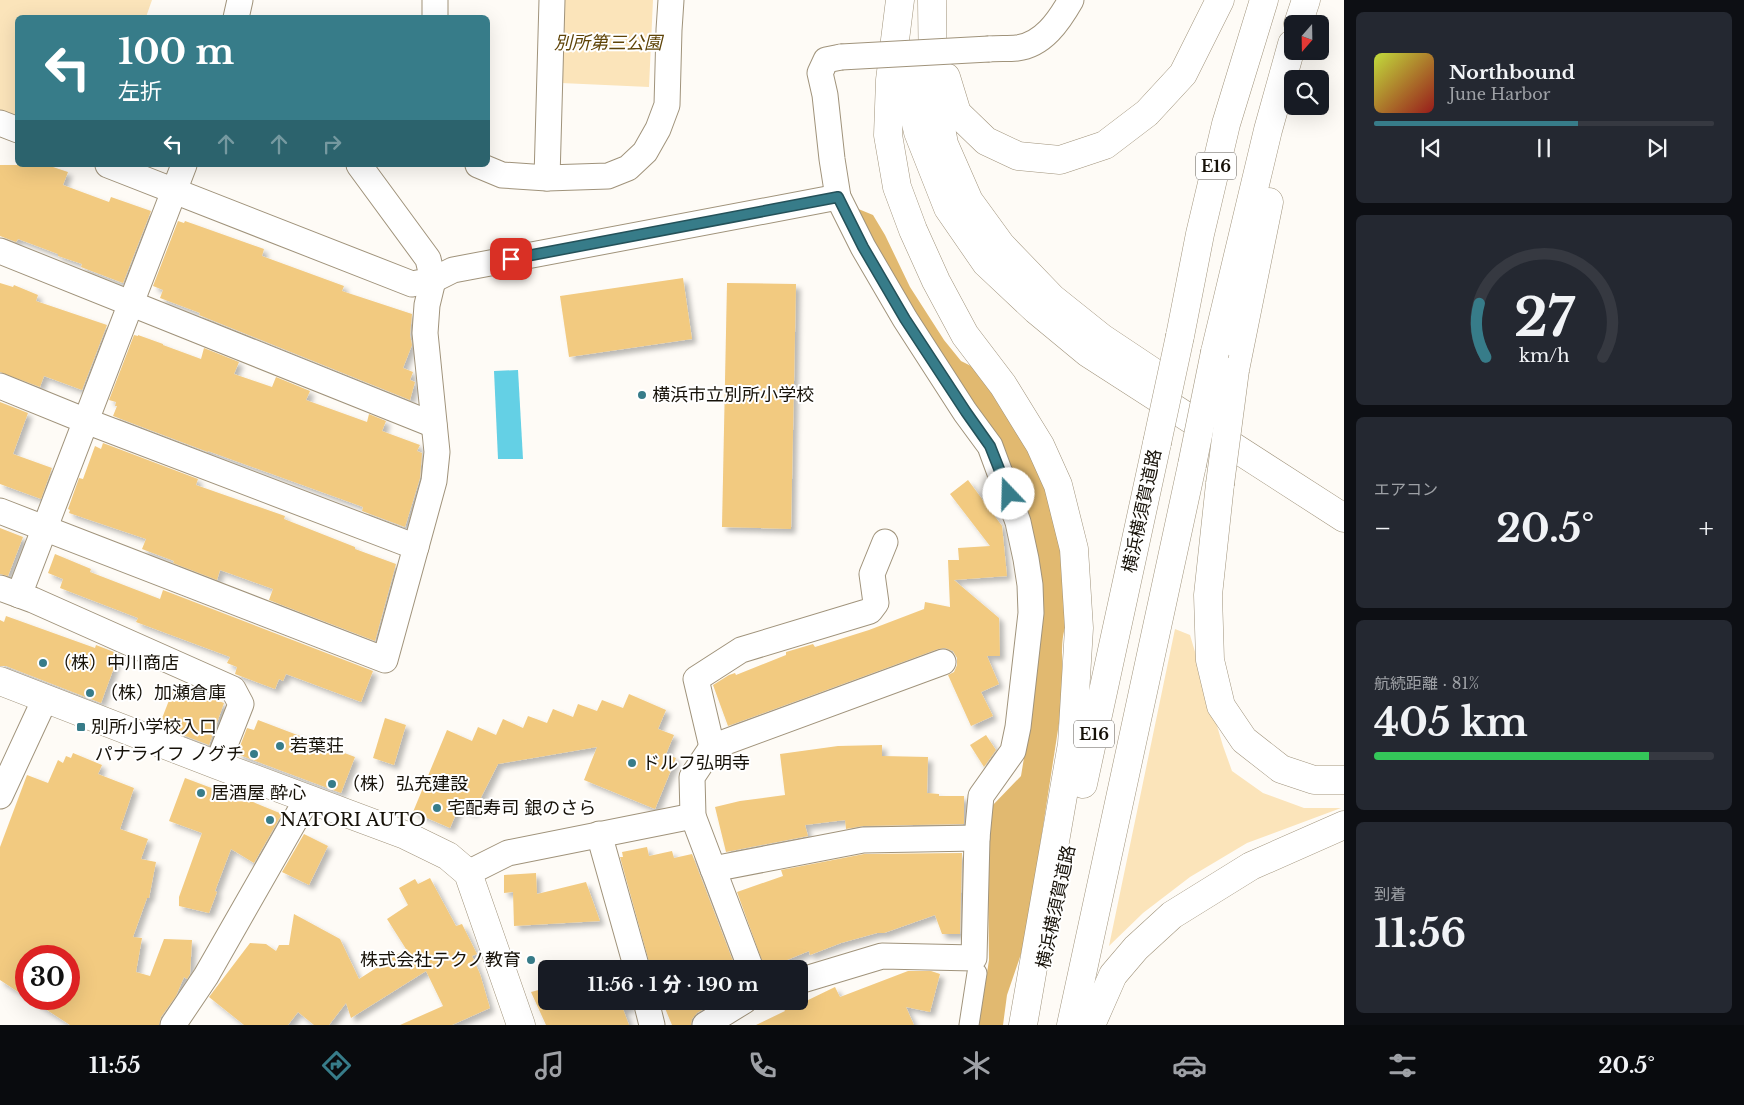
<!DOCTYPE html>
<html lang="ja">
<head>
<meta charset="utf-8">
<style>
	:root { --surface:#171b24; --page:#242831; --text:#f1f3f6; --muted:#9ea1a6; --line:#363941; --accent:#377c89 }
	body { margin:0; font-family:"Libre Baskerville","Noto Sans JP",serif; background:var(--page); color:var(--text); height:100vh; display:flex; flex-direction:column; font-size:19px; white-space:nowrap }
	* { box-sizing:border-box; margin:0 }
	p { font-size:16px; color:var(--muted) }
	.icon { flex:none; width:28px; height:28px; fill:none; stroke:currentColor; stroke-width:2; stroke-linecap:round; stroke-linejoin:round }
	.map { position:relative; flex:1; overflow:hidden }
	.side { display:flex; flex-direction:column; gap:12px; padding:12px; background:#0d0f14; width:400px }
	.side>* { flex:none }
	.guide { position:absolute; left:15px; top:15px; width:475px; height:152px; border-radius:8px; box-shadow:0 5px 20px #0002; background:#377c89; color:#fff; overflow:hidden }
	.needle { width:32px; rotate:200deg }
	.tools { position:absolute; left:1284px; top:15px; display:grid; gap:10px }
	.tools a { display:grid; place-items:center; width:45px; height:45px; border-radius:8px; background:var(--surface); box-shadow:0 5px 20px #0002; font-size:25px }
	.speed { position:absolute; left:15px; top:945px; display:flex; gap:10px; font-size:25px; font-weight:700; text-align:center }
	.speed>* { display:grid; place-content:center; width:65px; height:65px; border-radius:50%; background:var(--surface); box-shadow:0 5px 20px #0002; line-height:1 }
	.speed .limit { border:8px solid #d22; background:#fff; color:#111 }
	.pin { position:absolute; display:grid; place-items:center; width:42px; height:42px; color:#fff; margin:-21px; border-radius:10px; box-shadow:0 2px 8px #0006 }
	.me { position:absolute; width:55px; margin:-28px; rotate:339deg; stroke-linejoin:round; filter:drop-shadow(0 0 4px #0008) }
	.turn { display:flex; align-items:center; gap:18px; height:105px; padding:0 20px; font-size:22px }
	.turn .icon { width:65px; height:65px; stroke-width:2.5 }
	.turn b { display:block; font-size:35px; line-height:42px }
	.lanes { display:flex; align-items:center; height:48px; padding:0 20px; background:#0003; justify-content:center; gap:25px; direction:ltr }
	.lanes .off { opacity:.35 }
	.big { font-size:38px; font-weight:800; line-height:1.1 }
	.side .widget { flex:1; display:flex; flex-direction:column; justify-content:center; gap:8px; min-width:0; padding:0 18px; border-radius:8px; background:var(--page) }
	.side .dial { align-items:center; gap:0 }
	.dial svg { height:130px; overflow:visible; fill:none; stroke:var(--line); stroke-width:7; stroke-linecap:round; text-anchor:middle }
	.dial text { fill:var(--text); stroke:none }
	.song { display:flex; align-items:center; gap:15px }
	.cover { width:60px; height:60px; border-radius:8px; background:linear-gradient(135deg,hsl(70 70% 55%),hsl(0 70% 35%)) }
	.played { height:5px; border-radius:2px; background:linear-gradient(90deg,var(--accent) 60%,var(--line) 60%) }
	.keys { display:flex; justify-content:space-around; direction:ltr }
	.heat { display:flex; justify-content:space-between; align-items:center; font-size:28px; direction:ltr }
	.charge { height:8px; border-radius:4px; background:linear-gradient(90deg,#34c759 81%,var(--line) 0) }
	.trip { position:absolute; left:538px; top:960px; width:270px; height:50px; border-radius:8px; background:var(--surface); box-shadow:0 5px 20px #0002; font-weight:800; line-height:50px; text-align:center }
	.tab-bar { display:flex; height:80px; justify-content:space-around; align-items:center; background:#090b0e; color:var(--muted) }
	.tab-bar .icon { width:35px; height:35px }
	.tab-bar .on { color:var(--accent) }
	.tab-bar b { font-size:22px; color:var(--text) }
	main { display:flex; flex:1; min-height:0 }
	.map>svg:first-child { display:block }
	.green { fill:#fbe4ba }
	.forest { fill:#e1b970 }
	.water { fill:#64d0e5 }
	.building { fill:#f2ca80; filter:url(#shadow) }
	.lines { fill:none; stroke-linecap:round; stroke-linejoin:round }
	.pedestrian-casing { stroke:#a0937b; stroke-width:21 }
	.minor-casing { stroke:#a0937b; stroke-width:27 }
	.tertiary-casing { stroke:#a0937b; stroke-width:29 }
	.motorway-casing { stroke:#a0937b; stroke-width:29 }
	.pedestrian { stroke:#fff; stroke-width:19 }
	.minor { stroke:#fff; stroke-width:25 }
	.tertiary { stroke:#fff; stroke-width:28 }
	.motorway { stroke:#fff; stroke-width:28 }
	.minor-bridge-casing { stroke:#a0937b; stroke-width:27; stroke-linecap:butt }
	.motorway-bridge-casing { stroke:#a0937b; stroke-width:29; stroke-linecap:butt }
	.minor-bridge { stroke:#fff; stroke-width:25 }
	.motorway-bridge { stroke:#fff; stroke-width:28 }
	.route-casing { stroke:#245159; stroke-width:12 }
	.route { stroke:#377c89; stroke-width:9 }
	.poi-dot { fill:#377c89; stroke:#fff; stroke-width:2 }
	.labels { text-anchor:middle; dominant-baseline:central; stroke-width:4; stroke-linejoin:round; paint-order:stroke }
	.shield { fill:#fff; stroke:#5c5852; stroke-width:1 }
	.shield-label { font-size:16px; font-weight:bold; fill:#161108 }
	.park-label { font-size:18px; font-style:italic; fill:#5f4408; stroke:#fff }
	.poi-label { font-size:18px; fill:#161108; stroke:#fff; text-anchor:start }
	.street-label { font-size:18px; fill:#161108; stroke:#fff }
</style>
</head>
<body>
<main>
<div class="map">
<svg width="1344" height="1025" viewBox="0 0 1344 1025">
	<defs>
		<filter id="shadow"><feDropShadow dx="4.5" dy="4.5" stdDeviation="2.5" flood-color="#0004"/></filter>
	</defs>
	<rect width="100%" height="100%" fill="#fefbf6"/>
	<g class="green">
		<polygon points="0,0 152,0 146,17 18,18 17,118 0,112"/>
		<polygon points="564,0 653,0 649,87 561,83"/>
		<polygon points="1175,629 1190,635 1223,746 1232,771 1263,793 1304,808 1341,808 1247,843 1190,877 1143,913 1109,946"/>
	</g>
	<path class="forest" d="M856,208L873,215L885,235L910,287L944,340L961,361L981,371L1034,454L1060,534L1069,617C1058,638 1063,668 1064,691L1031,904L1021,954L1007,995L1003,1025H979L989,960L988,887L991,807L1021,776L1034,697L1038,596L1030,530Z"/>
	<polygon class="water" points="518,370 523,459 498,459 494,371"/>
	<g class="building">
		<polygon points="0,165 47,165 68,172 63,185 109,202 111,197 151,211 123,283 81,267 82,264 58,256 58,254 18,239 16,242 0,236"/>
		<polygon points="178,221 184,223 185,221 264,249 262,256 344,286 342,291 412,314 410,335 412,345 403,368 413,372 410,380 415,382 410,400 199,315 200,313 160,298 163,290 153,286"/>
		<polygon points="683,278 692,339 569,357 560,296"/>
		<polygon points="0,283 13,287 14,285 38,295 36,301 107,325 82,390 44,376 40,387 0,372"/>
		<polygon points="727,283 796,284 791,529 722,527"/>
		<polygon points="134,335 138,336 138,335 163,344 163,345 201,359 204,348 239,362 234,374 272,387 276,377 310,391 306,400 367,422 369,414 386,421 382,431 420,445 417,451 422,453 420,478 405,527 362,511 363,507 208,451 208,452 113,416 117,406 115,406 116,402 109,400"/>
		<polygon points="0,402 28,413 13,454 52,468 41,499 0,484"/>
		<polygon points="103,443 198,479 196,485 285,516 284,519 355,547 355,549 396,564 375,641 269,600 273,589 220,570 217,580 173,563 174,561 142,549 146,539 69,513 70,510 68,509 79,478 83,479 95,446 101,449"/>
		<polygon points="968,480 1002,526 1007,576 954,580 999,618 1000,656 987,656 999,684 981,692 993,716 971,726 948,675 954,672 957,665 957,658 953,651 945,648 938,649 728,726 713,685 729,675 735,673 736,675 786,655 786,652 813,644 815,647 869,630 924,609 925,602 950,607 948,560 959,560 958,548 990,546 950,494"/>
		<polygon points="0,528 23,537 8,576 0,574"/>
		<polygon points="55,554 91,569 90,572 160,599 163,590 373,671 361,702 286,674 283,681 279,679 275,689 235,674 237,667 227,663 230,657 136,622 138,618 60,588 63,579 48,573"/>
		<polygon points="6,616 95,648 96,645 119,654 101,703 6,666 0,666 0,620 4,622"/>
		<polygon points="175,685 224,703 209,745 159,726"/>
		<polygon points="629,694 666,710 658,729 674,735 666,754 676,758 655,809 584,780 597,747 498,764 473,813 459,807 450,828 413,812 447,730 472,741 478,727 496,735 503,719 523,728 528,716 547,723 553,709 573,717 578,704 597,711 602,700 623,708"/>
		<polygon points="385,718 406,725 394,765 373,758"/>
		<polygon points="258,720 355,757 341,793 237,754 247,728 254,730"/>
		<polygon points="986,735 996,750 984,767 970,745"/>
		<polygon points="882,745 882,756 928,757 927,793 939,794 939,796 964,796 964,824 863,826 846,829 845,820 805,825 808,836 726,852 715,807 740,801 785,795 780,754 838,746"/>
		<polygon points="73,753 102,765 98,774 134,788 120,829 148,839 141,859 156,862 149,898 147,898 133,937 142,938 136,972 150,976 164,939 192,940 190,974 187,979 184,977 176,996 161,1017 159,1025 70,1025 30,999 69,999 69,956 26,956 26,997 0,980 0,847 27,775 48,783 58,760 63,763 66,756 71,758"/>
		<polygon points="185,778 230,795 231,793 282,814 254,863 231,849 215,891 217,892 209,913 179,906 179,897 202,833 169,821"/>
		<polygon points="304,834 328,846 309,885 282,872"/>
		<polygon points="647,847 649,856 672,851 674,858 692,854 736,969 651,969 620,857 623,857 622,852"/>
		<polygon points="962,853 960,934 942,934 935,915 884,933 877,933 841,943 810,955 809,951 765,969 737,892 783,876 781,870 864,854"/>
		<polygon points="536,873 537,894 586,882 600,921 514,926 513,892 504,893 504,875"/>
		<polygon points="430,878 456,926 462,924 477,954 472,956 480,974 490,1008 452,1025 400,1025 443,1006 426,971 351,1018 346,1003 329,1025 314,1025 298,1012 288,1025 244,1025 209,997 250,943 266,944 276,951 279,945 289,945 294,914 340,939 359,979 406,949 387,919 408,905 399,888 415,879 418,884"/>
		<polygon points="908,971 931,971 940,974 930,1012 906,1007 914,1025 756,1025 785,1011 783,1008 794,1001 799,1001 799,999 802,997 804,1002 835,987 840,997"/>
		<polygon points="546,988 546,1001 629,1001 632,1007 623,1009 629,1025 546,1025 531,992"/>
		<polygon points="662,1001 716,1001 697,1013 692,1019 691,1025 672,1025"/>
	</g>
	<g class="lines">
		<g class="pedestrian-casing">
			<polyline id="pedestrian" points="969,1025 977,973"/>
		</g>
		<g class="minor-casing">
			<g id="minor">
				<polyline points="236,18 240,0"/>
				<polyline points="435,18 435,0"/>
				<path d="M989,49C998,48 1008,49 1017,48C1043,45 1059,21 1071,0"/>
				<polyline points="0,123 18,130"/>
				<polyline points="108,165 412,284 433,280 453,270 838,197"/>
				<polyline points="478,165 502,175 547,178 608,176 628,168 645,152 658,129 667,105 669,30 671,0"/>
				<polyline points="547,178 552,0"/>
				<polyline points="0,251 434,425"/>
				<polyline points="0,386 86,421 416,547"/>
				<polyline points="0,511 385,660 434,481 437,452 425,333 427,305 433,280 428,259 359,165"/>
				<polyline points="0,588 33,600 233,689 241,704 217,765"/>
				<polyline points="19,595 184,165"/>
				<polyline points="712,747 696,679 741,650 870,611 876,603 872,574 885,542"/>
				<polyline points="0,796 45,699"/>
				<polyline points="599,834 637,969"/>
				<polyline points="713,869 863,840 977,838"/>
				<polyline points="468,873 508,853 693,816"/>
				<polyline points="751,969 693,816 692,777 712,747 943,662"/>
				<polyline points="799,981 882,956 974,958 977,838 981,796 1013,751 1018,727 1031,613 1030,585 1026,559 1018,522 990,446 965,412 905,319 863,247 838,197 832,159 825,95 820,73 826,60 841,57"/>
				<polyline points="646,1001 652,1025"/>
				<polyline points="173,1025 206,976 307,799"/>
				<polyline points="705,1025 744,1001"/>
			</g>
		</g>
		<g class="tertiary-casing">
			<polyline id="tertiary" points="0,681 217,765 405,835 448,856 468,873 521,1025"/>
		</g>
		<g class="motorway-casing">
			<g id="motorway">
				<polyline points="900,0 890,80 888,135 897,187 913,230 936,281 965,335 1003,385 1040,445 1058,485 1074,549 1079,628 1072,744 1023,1025"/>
				<polyline points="932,0 933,85 944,144 969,201 1001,245 1052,298 1102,338 1153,372"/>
				<polyline points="1298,24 1306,0"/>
				<polyline points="905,54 907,85 918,132 948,208 986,263 1036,310 1088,353 1344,518"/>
				<polyline points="946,77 957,113 986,141 1018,156 1060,160 1105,145 1147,113 1183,74 1220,0"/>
				<polyline points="1180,336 1200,234 1226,124 1264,0"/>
				<polyline points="1215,352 1268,130 1292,44"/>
				<polyline points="1235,370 1269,202"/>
				<polyline points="1220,484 1208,595 1210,660 1221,706 1244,740 1281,769 1314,780 1344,780"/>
				<polyline points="1083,784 1157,443"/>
				<polyline points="1071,1025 1192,465"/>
				<polyline points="1091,1025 1113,975 1136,948 1172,915 1251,866 1344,825"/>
			</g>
		</g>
		<use href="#pedestrian" class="pedestrian"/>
		<use href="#minor" class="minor"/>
		<use href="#tertiary" class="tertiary"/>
		<use href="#motorway" class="motorway"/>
		<g class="minor-bridge-casing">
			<polyline id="minor-bridge" points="841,57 989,49"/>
		</g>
		<g class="motorway-bridge-casing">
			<g id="motorway-bridge">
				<polyline points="1157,443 1180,336"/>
				<polyline points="1192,465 1215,352"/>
				<polyline points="1220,484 1235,370"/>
			</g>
		</g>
		<use href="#minor-bridge" class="minor-bridge"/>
		<use href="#motorway-bridge" class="motorway-bridge"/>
	</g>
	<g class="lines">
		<g class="route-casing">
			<polyline id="route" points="511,259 838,197 863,247 905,319 966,412 990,446 1009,494"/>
		</g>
		<use href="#route" class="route"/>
	</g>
	<g class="poi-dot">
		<circle cx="642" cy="395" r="5"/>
		<circle cx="43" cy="663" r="5"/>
		<circle cx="90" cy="693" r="5"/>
		<rect x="76" y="722" width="10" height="10" rx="2.5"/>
		<circle cx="280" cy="746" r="5"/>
		<circle cx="254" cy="754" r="5"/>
		<circle cx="632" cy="763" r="5"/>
		<circle cx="332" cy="784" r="5"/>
		<circle cx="201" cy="793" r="5"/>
		<circle cx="437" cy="808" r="5"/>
		<circle cx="270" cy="820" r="5"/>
		<circle cx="531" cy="960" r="5"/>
	</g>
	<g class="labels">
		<g class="shield">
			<rect x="1196" y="152.5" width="40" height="27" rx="4"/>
			<rect x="1074" y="720.5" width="40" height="27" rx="4"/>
		</g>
		<g class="shield-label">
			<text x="1216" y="166">E16</text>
			<text x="1094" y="734">E16</text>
		</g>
		<g class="park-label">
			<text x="608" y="43">別所第三公園</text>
		</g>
		<g class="poi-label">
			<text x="652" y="395">横浜市立別所小学校</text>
			<text x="53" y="663">（株）中川商店</text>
			<text x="100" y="693">（株）加瀬倉庫</text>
			<text x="91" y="727">別所小学校入口</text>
			<text x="290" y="746">若葉荘</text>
			<text x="244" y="754" text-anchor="end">パナライフ ノグチ</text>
			<text x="642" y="763">ドルフ弘明寺</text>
			<text x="342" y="784">（株）弘充建設</text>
			<text x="211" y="793">居酒屋 酔心</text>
			<text x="447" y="808">宅配寿司 銀のさら</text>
			<text x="280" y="820">NATORI AUTO</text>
			<text x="521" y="960" text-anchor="end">株式会社テクノ教育</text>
		</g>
		<g class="street-label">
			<text transform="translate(1142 511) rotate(-78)">横浜横須賀道路</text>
			<text transform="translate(1056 907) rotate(-78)">横浜横須賀道路</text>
		</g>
	</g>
</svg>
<div class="tools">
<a><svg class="needle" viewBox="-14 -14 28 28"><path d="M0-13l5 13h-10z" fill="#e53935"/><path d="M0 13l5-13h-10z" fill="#9ea1a6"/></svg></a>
<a><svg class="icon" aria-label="search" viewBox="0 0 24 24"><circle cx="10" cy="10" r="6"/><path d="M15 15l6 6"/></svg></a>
</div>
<div class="speed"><div class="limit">30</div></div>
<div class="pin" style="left:511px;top:259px;background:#d93025"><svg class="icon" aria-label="arrive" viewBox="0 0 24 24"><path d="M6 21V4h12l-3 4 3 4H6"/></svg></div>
<svg class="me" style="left:1009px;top:494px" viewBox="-20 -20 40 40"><circle r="19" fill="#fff"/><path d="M0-13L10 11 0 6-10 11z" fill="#377c89"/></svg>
<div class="trip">11:56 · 1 分 · 190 m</div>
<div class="guide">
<div class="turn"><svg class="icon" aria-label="left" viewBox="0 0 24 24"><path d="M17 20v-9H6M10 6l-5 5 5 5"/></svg><div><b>100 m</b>左折</div></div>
<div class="lanes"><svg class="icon" aria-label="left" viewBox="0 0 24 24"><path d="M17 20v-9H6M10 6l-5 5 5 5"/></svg><svg class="icon off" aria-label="ahead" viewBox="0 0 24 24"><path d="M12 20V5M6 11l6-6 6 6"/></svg><svg class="icon off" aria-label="ahead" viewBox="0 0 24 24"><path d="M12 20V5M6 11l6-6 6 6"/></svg><svg class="icon off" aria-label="right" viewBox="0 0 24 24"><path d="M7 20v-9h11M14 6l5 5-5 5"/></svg></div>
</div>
</div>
<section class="side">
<div class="widget">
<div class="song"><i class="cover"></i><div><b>Northbound</b><p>June Harbor</p></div></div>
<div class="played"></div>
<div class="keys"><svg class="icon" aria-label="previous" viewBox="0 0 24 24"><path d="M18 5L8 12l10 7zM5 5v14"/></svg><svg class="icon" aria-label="pause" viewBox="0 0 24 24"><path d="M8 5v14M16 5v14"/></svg><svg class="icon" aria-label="next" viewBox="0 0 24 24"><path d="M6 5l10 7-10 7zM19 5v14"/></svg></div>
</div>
<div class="widget dial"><svg viewBox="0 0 100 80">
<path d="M14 69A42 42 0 1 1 86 69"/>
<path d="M14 69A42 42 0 0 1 10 36" stroke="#377c89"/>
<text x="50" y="56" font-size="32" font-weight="700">27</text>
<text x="50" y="72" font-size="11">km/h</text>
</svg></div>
<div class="widget"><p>エアコン</p>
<div class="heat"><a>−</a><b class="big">20.5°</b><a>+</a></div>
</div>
<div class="widget"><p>航続距離 · 81%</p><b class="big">405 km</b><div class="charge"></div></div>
<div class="widget"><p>到着</p><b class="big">11:56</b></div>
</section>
</main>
<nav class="tab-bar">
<b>11:55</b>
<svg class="icon on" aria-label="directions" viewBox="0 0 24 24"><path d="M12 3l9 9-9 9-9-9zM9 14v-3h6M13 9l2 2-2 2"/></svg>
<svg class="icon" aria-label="music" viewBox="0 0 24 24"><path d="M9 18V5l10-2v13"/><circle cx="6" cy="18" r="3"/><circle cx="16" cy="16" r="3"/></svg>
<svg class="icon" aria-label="phone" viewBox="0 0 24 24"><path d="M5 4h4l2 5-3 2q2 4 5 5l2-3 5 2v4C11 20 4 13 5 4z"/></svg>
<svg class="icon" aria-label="climate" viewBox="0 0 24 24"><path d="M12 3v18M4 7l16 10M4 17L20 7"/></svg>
<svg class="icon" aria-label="car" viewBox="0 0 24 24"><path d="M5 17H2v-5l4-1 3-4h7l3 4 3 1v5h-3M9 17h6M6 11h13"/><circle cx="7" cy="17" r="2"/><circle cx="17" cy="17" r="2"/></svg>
<svg class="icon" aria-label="filters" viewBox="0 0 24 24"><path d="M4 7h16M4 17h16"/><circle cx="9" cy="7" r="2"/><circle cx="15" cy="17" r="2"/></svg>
<b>20.5°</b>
</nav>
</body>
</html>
